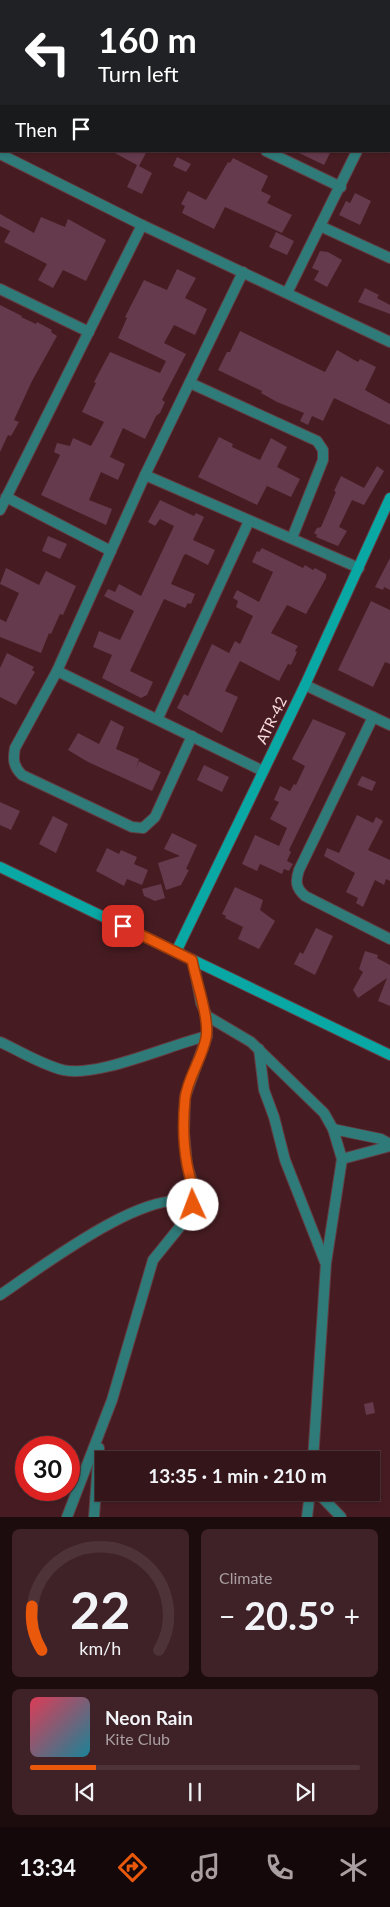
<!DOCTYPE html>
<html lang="en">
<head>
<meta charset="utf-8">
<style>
	:root { --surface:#34151a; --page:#3f2227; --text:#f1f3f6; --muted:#a99fa2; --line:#4e3439; --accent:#ea580c }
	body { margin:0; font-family:Lato,sans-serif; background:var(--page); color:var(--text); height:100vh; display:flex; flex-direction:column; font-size:19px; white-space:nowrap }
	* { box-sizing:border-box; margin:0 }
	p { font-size:16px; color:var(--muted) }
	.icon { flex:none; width:28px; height:28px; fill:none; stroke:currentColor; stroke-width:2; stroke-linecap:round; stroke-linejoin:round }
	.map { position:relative; height:1517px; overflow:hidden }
	.details { display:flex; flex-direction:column; gap:12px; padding:12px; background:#1d0c0e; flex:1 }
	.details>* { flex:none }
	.top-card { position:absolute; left:0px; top:0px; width:390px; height:152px; box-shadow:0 1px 4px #0004,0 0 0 1px var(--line); background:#202124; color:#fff; overflow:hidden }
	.speed { position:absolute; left:15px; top:1436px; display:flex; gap:10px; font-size:25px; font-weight:700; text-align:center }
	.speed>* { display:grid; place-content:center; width:65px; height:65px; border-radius:50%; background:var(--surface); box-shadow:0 1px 4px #0004,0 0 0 1px var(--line); line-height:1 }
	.speed .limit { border:8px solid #d22; background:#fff; color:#111 }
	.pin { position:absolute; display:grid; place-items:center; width:42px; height:42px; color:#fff; margin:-21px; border-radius:10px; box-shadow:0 2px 8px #0006 }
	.me { position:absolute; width:55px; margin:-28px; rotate:358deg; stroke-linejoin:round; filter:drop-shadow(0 0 4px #0008) }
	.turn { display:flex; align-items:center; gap:18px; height:105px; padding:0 15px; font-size:22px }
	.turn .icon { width:65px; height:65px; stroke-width:2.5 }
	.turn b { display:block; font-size:35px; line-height:42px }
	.then { display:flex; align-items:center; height:48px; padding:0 15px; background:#0003; gap:10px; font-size:19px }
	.big { font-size:38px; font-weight:700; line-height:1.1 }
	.details .tile { flex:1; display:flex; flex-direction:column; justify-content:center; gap:8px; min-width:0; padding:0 18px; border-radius:8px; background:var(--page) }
	.details .dial { align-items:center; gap:0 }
	.dial svg { height:130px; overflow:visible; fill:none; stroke:var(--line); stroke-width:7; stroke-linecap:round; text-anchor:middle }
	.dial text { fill:var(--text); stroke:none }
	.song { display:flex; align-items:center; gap:15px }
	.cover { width:60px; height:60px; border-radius:8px; background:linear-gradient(135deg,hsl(350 70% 55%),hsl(190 70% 35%)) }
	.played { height:5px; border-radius:2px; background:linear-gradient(90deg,var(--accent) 20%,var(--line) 20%) }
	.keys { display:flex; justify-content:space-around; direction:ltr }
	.heat { display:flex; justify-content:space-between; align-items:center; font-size:28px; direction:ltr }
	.details .tiles { flex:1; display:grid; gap:12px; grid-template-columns:1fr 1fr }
	.tile:last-child { grid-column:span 2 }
	.trip { position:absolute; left:95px; top:1451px; width:285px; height:50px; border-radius:0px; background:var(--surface); box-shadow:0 1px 4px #0004,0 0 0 1px var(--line); font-weight:700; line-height:50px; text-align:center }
	.menu { display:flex; height:80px; justify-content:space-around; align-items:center; background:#15080a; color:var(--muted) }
	.menu .icon { width:35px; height:35px }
	.menu .active { color:var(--accent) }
	.menu b { font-size:22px; color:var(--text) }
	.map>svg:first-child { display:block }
	.building { fill:#643a4c }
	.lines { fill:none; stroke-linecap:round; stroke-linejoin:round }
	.street-casing { stroke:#633b40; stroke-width:12 }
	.secondary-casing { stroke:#633b40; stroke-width:12 }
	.street { stroke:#2f7b79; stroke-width:10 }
	.secondary { stroke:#09a8a5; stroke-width:10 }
	.route-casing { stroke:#983908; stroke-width:12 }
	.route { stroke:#ea580c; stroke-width:9 }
	.labels { text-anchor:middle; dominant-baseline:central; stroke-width:5; stroke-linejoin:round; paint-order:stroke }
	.street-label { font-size:15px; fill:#f9dcde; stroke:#461c22 }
</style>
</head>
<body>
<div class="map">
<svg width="390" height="1517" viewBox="0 0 390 1517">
	<rect width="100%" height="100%" fill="#461c22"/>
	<g class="building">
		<polygon points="111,151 147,151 139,166 152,173 142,194 127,187 137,165"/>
		<polygon points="295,151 331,151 324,165"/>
		<polygon points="177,157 191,164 186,172 173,166"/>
		<polygon points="233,158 268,176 261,191 271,196 267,203 292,215 282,233 225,207 214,229 182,213 185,206 181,204 188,191 206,200 228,162 230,163"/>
		<polygon points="355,193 371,201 360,225 339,215 346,201 350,203"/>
		<polygon points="0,214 34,233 41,217 65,227 68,219 106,240 86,281 63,270 53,288 38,280 47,264 4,242 10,231 0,226"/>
		<polygon points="276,232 294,241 287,255 269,247"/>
		<polygon points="320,251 328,252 342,260 327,287 314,280 319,271 312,268"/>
		<polygon points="177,269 196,278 185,298 207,309 195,335 174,325 164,343 186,354 162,400 165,402 160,413 156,416 145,439 123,428 110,457 125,464 118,480 101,472 89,500 112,509 106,525 41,495 60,455 54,452 57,443 70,446 73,438 91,446 104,422 82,412 96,383 94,382 110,352 160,373 166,361 118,338 127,318 125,317 144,280 167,290"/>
		<polygon points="365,288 379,295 377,298 390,305 390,314 358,302"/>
		<polygon points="0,305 22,316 21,317 36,324 37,322 52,330 51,332 57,336 32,381 14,420 19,422 11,436 8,435 0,452"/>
		<polygon points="240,331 325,372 337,350 358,362 360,359 376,367 365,390 390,404 390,425 334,398 323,421 312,416 308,425 300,421 304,413 277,402 261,393 262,391 218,370 227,352 230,352"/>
		<polygon points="219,437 233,444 232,447 260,460 271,438 287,447 277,467 300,479 291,497 267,486 257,505 198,477"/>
		<polygon points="377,466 384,471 364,505 352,500 339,527 347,531 338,546 316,537 317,535 314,533 317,528 321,527 336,492 334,491 341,476 364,488"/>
		<polygon points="160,500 194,516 196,513 204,517 193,540 215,550 208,565 186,554 184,555 171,584 195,594 191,604 188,603 185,608 164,599 130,671 153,682 147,695 141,698 102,678 112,655 93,647 99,631 120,640 134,611 104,596 108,589 115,592 119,584 141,596 174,526 160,519 155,526 148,522"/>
		<polygon points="48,536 67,544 60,559 42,551"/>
		<polygon points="262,548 303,568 305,565 313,570 315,568 326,574 326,578 306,614 287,605 271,633 298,646 295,651 297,652 291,665 288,664 279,681 240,661 225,691 238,697 222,733 177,708 184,694 188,696 212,644 229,653 235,641 240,644 253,616 236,607 238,601 233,598 237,590 259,602 273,572 252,562 257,551 259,552"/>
		<polygon points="390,558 390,590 384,587 383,590 375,587"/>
		<polygon points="6,568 39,585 46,571 76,586 63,615 60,614 51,634 49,633 41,653 0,637 0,619 6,622 19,593 0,584"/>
		<polygon points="371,601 390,610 390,664 385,662 373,687 338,670"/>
		<polygon points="7,653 34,667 32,670 35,672 16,705 0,697 0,668"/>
		<polygon points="313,719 346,733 289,850 291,852 287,861 293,864 289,871 284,869 282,874 260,864 257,871 242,864 255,835 279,846 287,828 270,819 279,802 274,800 280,786 290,791 294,784 296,785 305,766 292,759"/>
		<polygon points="111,720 124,727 116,749 139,759 136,768 139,761 161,772 152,791 88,762 68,750 78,733 99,744"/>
		<polygon points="204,765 229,777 222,792 197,780"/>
		<polygon points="362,776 376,782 372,791 357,785"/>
		<polygon points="0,802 20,811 11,830 0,825"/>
		<polygon points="357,815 373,823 376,817 383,821 368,850 390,860 390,881 386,879 384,885 375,880 363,907 356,903 358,898 346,892 355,873 324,856 327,848 339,853"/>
		<polygon points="53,816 68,824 56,853 39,844"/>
		<polygon points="172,833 197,845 186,869 189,870 181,885 166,890 158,863 180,856 164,849"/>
		<polygon points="107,848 119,854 121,850 137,857 134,864 148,870 142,885 127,879 124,886 96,871"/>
		<polygon points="161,884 165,898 155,901 144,896 142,889"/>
		<polygon points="235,887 263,900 260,910 275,921 259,949 238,939 243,927 225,918 226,916 222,914"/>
		<polygon points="316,928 333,936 315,975 294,964 300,952 303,954"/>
		<polygon points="365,951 378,955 377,958 390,965 390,1006 378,1001 387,978 358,998 353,990 363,972 359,969"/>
		<polygon points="373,1402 375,1413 366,1415 364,1404"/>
	</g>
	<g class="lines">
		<g class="street-casing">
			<g id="street">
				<polyline points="383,0 383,1"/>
				<polyline points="59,1 60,0"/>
				<polyline points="180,1 180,0"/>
				<polyline points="300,1 301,0"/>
				<polyline points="0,68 1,69"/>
				<polyline points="0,123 1,120"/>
				<polyline points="266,151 341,187"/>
				<polyline points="0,154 142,225 390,342"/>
				<polyline points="320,226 390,258"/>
				<polyline points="0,289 89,332"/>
				<polyline points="287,293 357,151"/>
				<polyline points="190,383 317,441 323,450 323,460 292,538"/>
				<polyline points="145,475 359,568"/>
				<polyline points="6,497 111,551"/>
				<polyline points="0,510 142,225"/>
				<polyline points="57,671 263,771"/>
				<polyline points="305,685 390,725"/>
				<path d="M373,717L299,870C295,882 296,888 305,896L390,939"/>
				<polyline points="158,718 249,521"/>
				<path d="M192,736L155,817L143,828L132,827L22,775C13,766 13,759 15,748L57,671L145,475L243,272"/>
				<polyline points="193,960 201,1003 207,1016 251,1042 324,1113 333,1129 342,1159 326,1263 313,1460"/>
				<path d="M0,1042C22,1052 40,1064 63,1070C97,1078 169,1045 207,1036"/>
				<polyline points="259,1049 264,1090 274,1117 285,1160 325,1262"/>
				<polyline points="333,1129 381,1139 390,1144"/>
				<polyline points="342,1159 390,1146"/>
				<path d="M0,1295C36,1271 153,1181 193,1205"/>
				<polyline points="317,1492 341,1517"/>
				<polyline points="67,1517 112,1400 153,1260 187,1218 193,1205 194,1187 187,1165 184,1132 185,1097 207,1036 207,1016"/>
				<polyline points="94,1517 99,1448"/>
				<polyline points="307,1517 310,1492"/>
			</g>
		</g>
		<g class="secondary-casing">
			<g id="secondary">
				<polyline points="0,867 390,1055"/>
				<polyline points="176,952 305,685 390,498"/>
			</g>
		</g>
		<use href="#street" class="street"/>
		<use href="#secondary" class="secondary"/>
	</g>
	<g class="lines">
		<g class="route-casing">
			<path id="route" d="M123,926L192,960C196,981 210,1020 206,1038C202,1059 187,1079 185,1099C183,1120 183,1143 187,1164C190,1181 194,1186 193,1205"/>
		</g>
		<use href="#route" class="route"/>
	</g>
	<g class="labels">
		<g class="street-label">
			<text transform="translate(271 720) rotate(-64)">ATR-42</text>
		</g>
	</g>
</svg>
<div class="speed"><div class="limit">30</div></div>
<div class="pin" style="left:123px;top:926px;background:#d93025"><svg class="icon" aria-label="arrive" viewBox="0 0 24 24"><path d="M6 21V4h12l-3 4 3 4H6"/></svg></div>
<svg class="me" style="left:193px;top:1205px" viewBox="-20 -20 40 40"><circle r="19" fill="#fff"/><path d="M0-13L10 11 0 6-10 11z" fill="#ea580c"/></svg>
<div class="trip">13:35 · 1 min · 210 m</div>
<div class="top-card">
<div class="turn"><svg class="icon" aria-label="left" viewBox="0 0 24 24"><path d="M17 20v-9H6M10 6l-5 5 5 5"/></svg><div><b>160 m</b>Turn left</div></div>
<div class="then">Then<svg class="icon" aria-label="arrive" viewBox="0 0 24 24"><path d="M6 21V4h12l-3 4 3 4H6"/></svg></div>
</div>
</div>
<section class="details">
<div class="tiles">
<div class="tile dial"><svg viewBox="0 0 100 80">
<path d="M14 69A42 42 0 1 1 86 69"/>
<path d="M14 69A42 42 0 0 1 8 42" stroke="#ea580c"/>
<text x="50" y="56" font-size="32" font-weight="700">22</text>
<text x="50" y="72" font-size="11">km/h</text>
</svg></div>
<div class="tile"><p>Climate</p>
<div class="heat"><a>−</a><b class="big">20.5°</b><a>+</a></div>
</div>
<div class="tile">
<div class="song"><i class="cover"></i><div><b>Neon Rain</b><p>Kite Club</p></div></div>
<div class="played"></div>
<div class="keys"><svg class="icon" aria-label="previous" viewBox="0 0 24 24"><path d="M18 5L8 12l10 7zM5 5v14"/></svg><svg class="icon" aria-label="pause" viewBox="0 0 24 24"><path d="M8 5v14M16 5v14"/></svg><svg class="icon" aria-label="next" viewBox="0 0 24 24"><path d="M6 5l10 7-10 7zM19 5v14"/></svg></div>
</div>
</div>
</section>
<nav class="menu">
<b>13:34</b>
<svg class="icon active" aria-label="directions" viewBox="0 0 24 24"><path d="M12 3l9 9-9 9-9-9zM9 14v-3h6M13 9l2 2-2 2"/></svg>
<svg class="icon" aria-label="music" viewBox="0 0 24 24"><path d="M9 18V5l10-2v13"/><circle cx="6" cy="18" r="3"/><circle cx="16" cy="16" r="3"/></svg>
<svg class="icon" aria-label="phone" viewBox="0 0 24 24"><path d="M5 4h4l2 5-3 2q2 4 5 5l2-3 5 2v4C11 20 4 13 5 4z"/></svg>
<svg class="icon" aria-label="climate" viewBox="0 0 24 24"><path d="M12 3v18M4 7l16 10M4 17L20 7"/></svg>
</nav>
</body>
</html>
